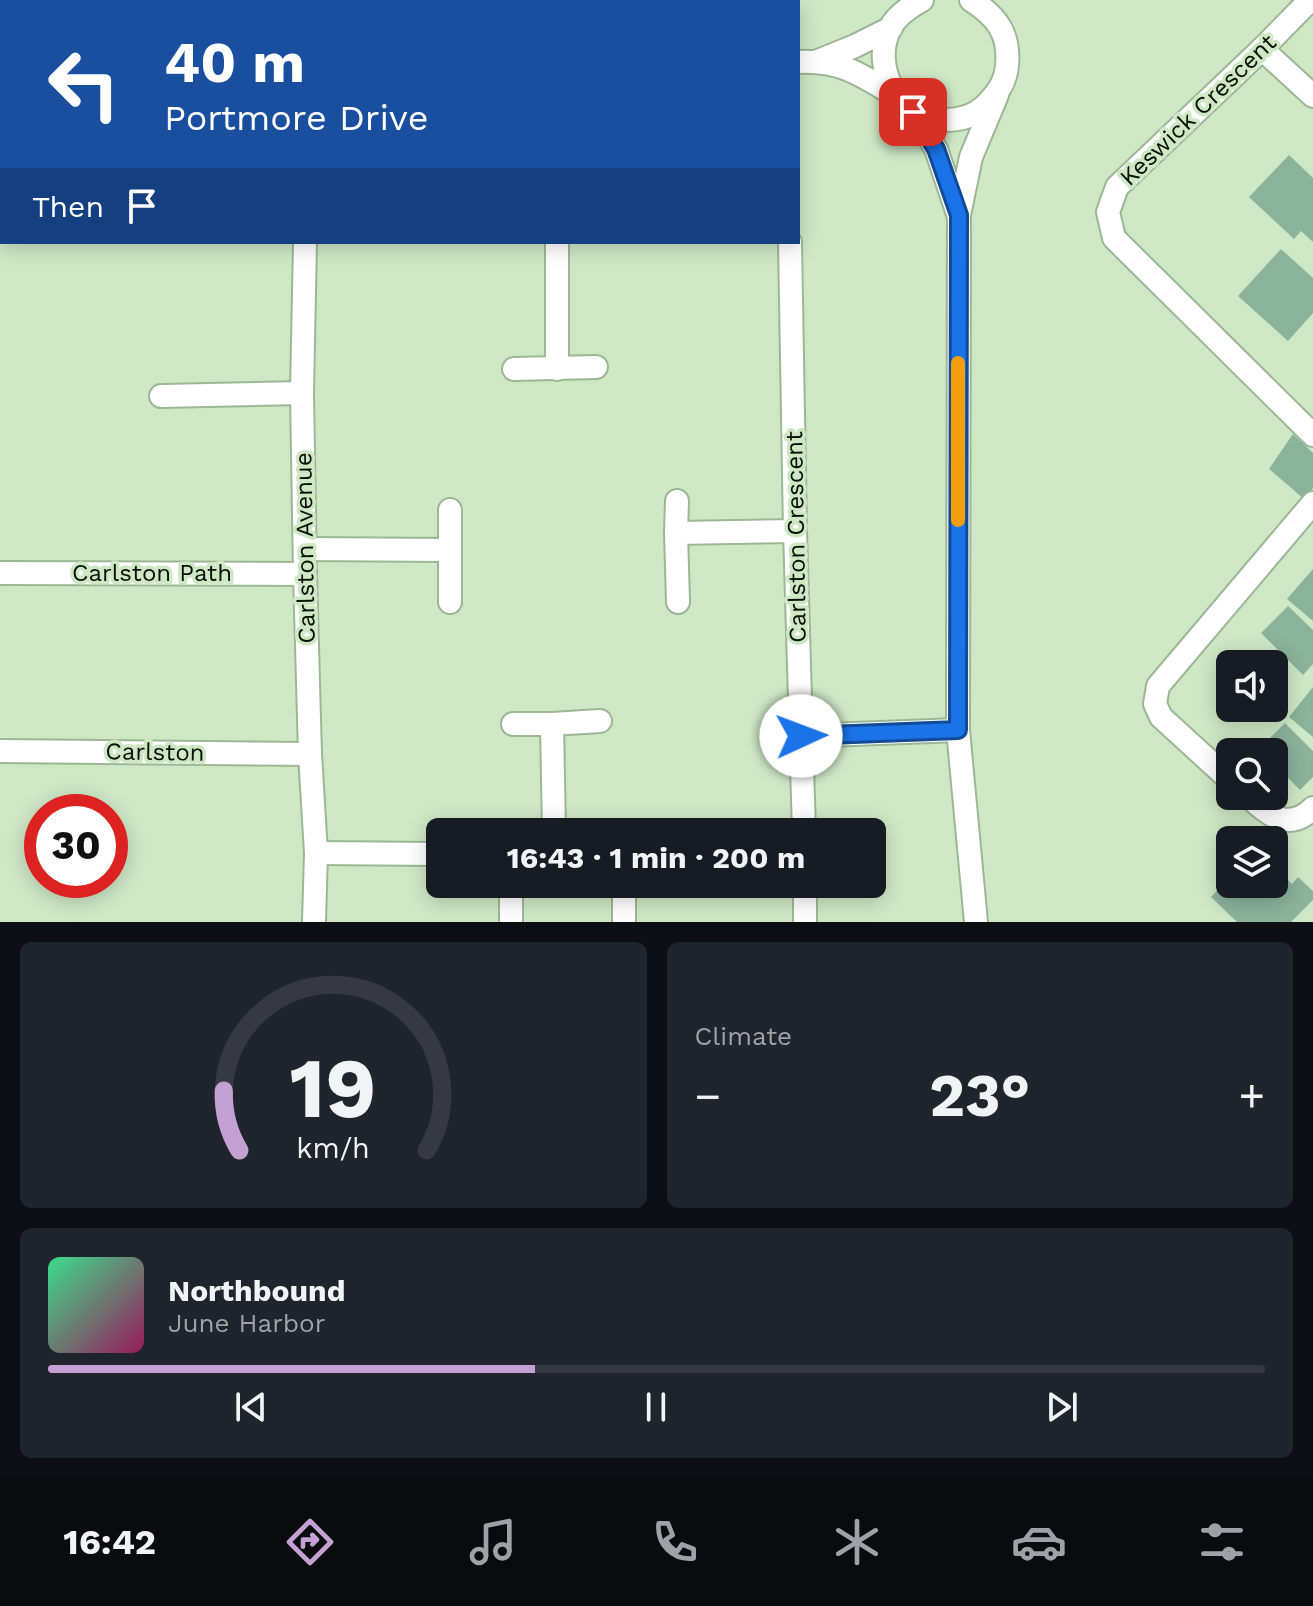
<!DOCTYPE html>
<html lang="en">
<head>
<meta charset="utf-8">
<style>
	:root { --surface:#171b24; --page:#20242c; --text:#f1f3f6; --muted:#9ea1a6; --line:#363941; --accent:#c5a0d2 }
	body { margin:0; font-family:"Work Sans",sans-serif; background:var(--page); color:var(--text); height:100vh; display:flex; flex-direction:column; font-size:30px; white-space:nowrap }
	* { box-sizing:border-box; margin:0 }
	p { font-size:26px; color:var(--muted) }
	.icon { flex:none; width:44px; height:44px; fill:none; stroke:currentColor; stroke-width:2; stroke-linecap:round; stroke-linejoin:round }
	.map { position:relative; height:922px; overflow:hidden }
	.panel { display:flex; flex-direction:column; gap:20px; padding:20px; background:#0d0f14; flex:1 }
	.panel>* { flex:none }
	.top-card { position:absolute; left:0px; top:0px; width:800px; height:244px; box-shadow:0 4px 20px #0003; background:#1a4fa0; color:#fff; overflow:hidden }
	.buttons { position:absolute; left:1216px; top:650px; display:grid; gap:16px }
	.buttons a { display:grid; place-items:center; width:72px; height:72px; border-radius:12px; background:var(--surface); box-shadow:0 4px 20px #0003; font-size:40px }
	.speed { position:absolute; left:24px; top:794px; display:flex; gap:16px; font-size:40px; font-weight:700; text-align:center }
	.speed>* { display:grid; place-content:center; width:104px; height:104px; border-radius:50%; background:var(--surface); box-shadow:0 4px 20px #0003; line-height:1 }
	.speed .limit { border:12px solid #d22; background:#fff; color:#111 }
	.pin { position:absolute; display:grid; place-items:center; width:68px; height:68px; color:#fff; margin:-34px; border-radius:16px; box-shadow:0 4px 12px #0006 }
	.me { position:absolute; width:88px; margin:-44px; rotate:88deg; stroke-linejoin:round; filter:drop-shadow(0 0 6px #0008) }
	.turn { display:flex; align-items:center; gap:28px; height:168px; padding:0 32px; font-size:36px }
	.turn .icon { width:104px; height:104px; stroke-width:2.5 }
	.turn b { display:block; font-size:56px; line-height:68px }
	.then { display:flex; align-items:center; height:76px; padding:0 32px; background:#0003; gap:16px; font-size:30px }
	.big { font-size:60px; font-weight:700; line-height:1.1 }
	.panel .card { flex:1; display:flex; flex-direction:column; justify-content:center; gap:12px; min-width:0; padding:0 28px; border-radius:12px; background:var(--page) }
	.panel .dial { align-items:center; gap:0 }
	.dial svg { height:208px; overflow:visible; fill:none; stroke:var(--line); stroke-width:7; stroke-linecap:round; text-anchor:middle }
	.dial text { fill:var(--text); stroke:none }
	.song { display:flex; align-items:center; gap:24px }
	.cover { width:96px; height:96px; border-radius:12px; background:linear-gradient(135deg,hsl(150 70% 55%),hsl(330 70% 35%)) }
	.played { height:8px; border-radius:4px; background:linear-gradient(90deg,var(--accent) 40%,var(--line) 40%) }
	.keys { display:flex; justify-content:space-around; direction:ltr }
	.heat { display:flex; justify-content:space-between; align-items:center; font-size:44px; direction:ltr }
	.panel .tiles { flex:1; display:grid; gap:20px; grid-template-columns:1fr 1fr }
	.card:last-child { grid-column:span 2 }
	.trip { position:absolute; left:426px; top:818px; width:460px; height:80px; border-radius:12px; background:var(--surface); box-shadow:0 4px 20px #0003; font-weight:700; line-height:80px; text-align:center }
	.tabs { display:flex; height:128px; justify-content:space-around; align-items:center; background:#090b0e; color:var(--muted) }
	.tabs .icon { width:56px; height:56px }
	.tabs .on { color:var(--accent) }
	.tabs b { font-size:36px; color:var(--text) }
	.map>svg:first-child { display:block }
	.building { fill:#8bb29b }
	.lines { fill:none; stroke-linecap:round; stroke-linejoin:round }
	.minor-casing { stroke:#9db796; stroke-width:26 }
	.minor { stroke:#fff; stroke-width:22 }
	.route-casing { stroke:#114b97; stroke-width:20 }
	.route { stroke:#1a73e8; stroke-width:14 }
	.slow { stroke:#f59e0b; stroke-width:14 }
	.labels { text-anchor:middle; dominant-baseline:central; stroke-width:7; stroke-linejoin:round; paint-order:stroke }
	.street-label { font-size:24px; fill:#081106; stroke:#cee8c6 }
</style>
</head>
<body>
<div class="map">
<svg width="1313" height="922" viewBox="0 0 1313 922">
	<rect width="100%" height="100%" fill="#cee8c6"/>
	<g class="building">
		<polygon points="1289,155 1313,178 1313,242 1301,231 1294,239 1249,197"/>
		<polygon points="1281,249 1313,278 1313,313 1288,341 1238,296"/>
		<polygon points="1293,434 1313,453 1313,488 1304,499 1269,469"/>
		<polygon points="1313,569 1313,621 1287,599"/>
		<polygon points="1288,606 1313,630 1313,664 1303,675 1261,633"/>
		<polygon points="1313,687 1313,737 1289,717"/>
		<polygon points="1285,723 1313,751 1313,777 1300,790 1274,764 1274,752 1262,752 1259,749"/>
		<polygon points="1274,866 1292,884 1298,877 1313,891 1313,900 1291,922 1237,922 1211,897 1230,877 1230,884 1274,884"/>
	</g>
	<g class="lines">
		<g class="minor-casing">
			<g id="minor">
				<path d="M922,0C909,7 897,15 890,28C870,69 900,120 946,120C960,120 974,116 985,106C997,94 1006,82 1007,65C1010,33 996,16 971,0"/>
				<polyline points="1310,0 1262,49 1117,187 1108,212 1114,238 1313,435"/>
				<polyline points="1262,49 1313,96"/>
				<polyline points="818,61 855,46 891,28"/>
				<path d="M798,62C841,60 860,74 896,96"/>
				<polyline points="0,74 2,74"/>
				<polyline points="913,112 936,149 958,214"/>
				<polyline points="305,242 302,393 305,574 310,754 316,853 314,922"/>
				<polyline points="557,242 557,369"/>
				<polyline points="790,242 795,531 804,832"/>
				<polyline points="514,369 596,367"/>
				<polyline points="161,396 302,393"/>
				<polyline points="677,501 676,533 678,602"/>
				<polyline points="450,510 450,602"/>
				<polyline points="676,533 795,531"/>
				<polyline points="305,549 450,550"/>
				<polyline points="0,573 305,574"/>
				<polyline points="513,724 552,724 600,721"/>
				<polyline points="552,724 554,832"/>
				<polyline points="801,736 958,730"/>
				<polyline points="0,751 310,754"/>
				<polyline points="1230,780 1161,717 1155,704 1158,686 1313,503"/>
				<path d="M1248,796C1268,814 1288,833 1313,808"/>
				<polyline points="316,853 440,854"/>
				<polyline points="624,884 624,922"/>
				<polyline points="805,884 805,922"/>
				<polyline points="511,922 511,884"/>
				<polyline points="976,922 958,730 959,215 971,157 997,95"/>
			</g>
		</g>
		<use href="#minor" class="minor"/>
	</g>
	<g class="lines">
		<g class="route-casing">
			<polyline id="route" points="801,736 958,730 959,215 936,149 913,112"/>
		</g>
		<use href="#route" class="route"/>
		<polyline class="slow" points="958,363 958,520"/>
	</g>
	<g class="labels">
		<g class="street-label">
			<text transform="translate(1198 110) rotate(-44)">Keswick Crescent</text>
			<text transform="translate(796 537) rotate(-91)">Carlston Crescent</text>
			<text transform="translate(305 548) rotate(-91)">Carlston Avenue</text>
			<text x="152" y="573">Carlston Path</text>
			<text transform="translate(155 752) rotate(1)">Carlston</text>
		</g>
	</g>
</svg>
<div class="buttons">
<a><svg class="icon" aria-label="sound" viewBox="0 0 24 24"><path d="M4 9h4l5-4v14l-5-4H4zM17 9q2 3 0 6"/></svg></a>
<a><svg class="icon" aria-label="search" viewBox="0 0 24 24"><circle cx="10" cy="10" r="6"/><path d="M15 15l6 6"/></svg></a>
<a><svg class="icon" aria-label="layers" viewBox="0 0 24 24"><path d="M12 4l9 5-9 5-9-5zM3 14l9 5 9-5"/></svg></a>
</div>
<div class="speed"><div class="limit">30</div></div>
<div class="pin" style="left:913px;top:112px;background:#d93025"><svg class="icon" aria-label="arrive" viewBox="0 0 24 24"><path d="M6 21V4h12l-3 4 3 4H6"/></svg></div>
<svg class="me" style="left:801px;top:736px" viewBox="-20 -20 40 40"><circle r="19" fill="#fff"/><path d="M0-13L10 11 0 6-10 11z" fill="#1a73e8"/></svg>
<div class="trip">16:43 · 1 min · 200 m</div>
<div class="top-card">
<div class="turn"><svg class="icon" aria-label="left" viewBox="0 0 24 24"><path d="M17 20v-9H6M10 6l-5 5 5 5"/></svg><div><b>40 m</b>Portmore Drive</div></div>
<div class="then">Then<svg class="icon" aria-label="arrive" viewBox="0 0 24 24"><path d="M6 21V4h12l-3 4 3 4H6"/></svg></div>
</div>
</div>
<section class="panel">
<div class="tiles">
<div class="card dial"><svg viewBox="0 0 100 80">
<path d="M14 69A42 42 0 1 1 86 69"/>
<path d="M14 69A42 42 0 0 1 8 46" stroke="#c5a0d2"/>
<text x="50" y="56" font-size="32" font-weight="700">19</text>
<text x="50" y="72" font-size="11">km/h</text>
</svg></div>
<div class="card"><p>Climate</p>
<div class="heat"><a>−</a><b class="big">23°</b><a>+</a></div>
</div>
<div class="card">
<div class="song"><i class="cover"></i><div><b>Northbound</b><p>June Harbor</p></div></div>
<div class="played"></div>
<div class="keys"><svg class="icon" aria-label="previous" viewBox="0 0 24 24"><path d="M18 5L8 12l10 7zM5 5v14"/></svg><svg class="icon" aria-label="pause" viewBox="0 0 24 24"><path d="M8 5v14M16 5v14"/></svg><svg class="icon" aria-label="next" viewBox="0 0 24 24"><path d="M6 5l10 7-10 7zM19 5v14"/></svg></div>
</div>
</div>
</section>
<nav class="tabs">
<b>16:42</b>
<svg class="icon on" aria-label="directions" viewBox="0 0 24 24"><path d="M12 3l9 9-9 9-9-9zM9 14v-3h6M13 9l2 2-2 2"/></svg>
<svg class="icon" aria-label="music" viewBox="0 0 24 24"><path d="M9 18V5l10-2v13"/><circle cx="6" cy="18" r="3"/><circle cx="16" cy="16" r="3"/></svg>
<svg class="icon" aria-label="phone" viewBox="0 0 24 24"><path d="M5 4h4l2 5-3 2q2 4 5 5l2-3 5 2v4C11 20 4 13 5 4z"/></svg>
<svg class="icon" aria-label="climate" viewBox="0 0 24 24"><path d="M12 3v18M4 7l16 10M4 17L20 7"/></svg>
<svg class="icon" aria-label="car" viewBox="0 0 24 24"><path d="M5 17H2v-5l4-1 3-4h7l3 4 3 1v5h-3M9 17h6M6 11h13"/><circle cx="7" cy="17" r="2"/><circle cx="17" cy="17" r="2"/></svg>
<svg class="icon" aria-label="filters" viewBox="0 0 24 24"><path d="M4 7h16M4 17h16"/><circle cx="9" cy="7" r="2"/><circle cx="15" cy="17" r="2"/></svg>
</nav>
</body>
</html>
